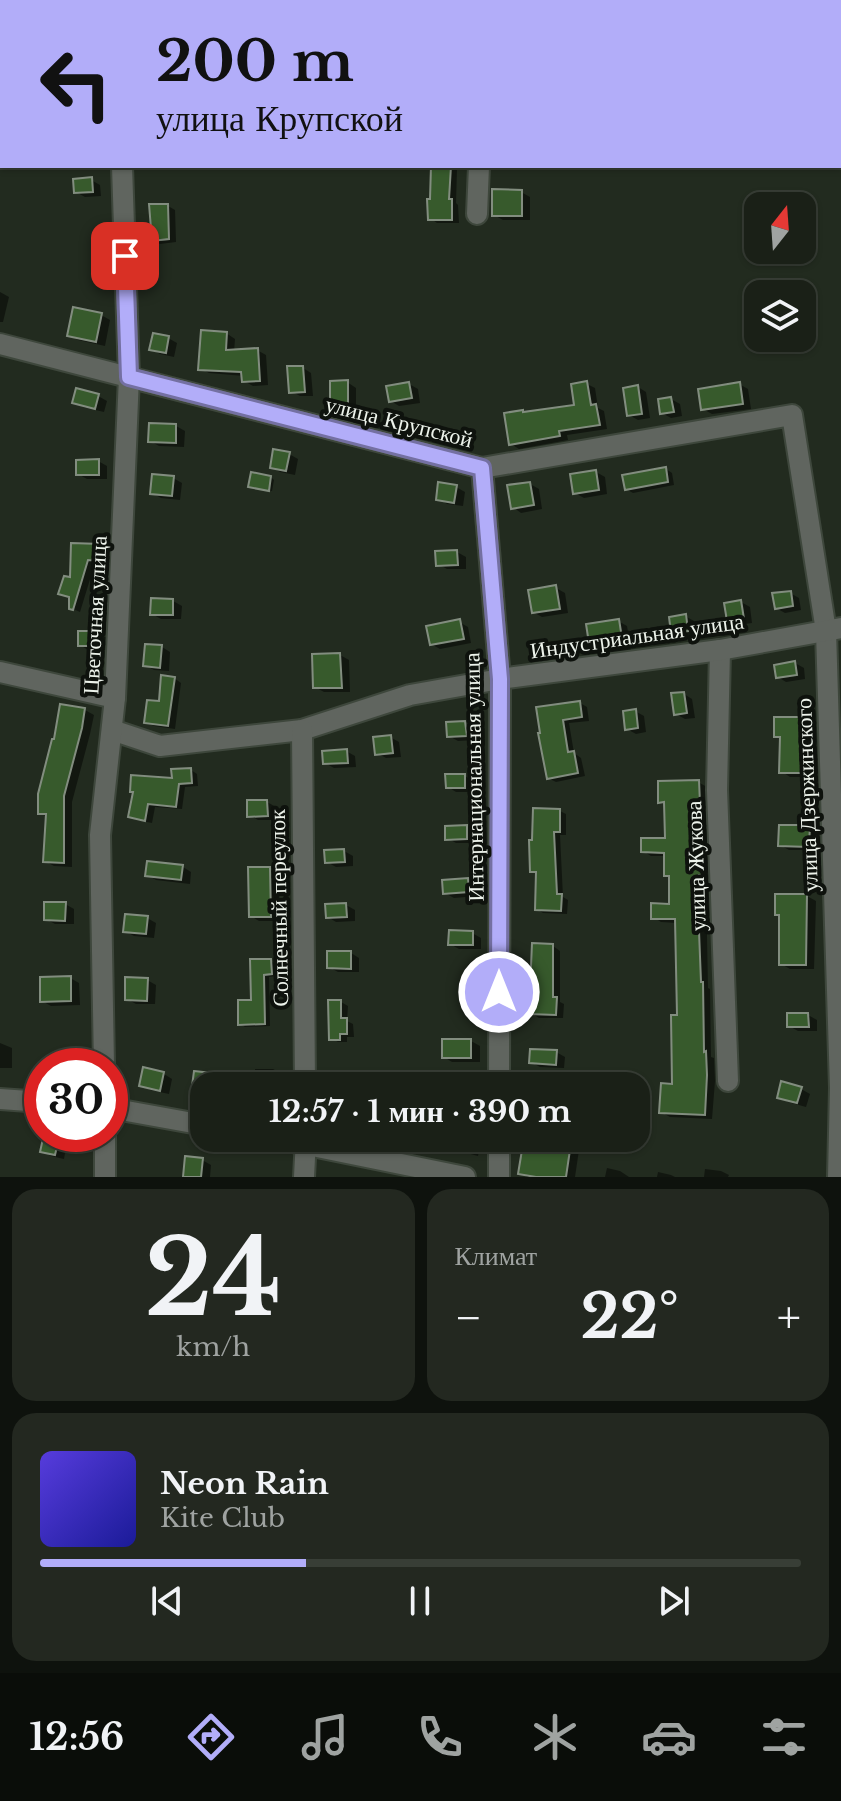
<!DOCTYPE html>
<html lang="ru">
<head>
<meta charset="utf-8">
<style>
	:root { --surface:#1a2017; --page:#232820; --text:#f1f3f6; --muted:#9fa3a1; --line:#383e36; --accent:#b2adf9 }
	body { margin:0; font-family:"Libre Baskerville",serif; background:var(--page); color:var(--text); height:100vh; display:flex; flex-direction:column; font-size:30px; white-space:nowrap }
	* { box-sizing:border-box; margin:0 }
	p { font-size:26px; color:var(--muted) }
	.icon { flex:none; width:44px; height:44px; fill:none; stroke:currentColor; stroke-width:2; stroke-linecap:round; stroke-linejoin:round }
	.map { position:relative; height:1177px; overflow:hidden }
	.details { display:flex; flex-direction:column; gap:12px; padding:12px; background:#0e120d; flex:1 }
	.details>* { flex:none }
	.hud { position:absolute; left:0px; top:0px; width:842px; height:168px; box-shadow:0 2px 6px #0004,0 0 0 2px var(--line); background:#b2adf9; color:#111; overflow:hidden }
	.needle { width:52px; rotate:17deg }
	.tools { position:absolute; left:744px; top:192px; display:grid; gap:16px }
	.tools a { display:grid; place-items:center; width:72px; height:72px; border-radius:16px; background:var(--surface); box-shadow:0 2px 6px #0004,0 0 0 2px var(--line); font-size:40px }
	.speed { position:absolute; left:24px; top:1048px; display:flex; gap:16px; font-size:40px; font-weight:700; text-align:center }
	.speed>* { display:grid; place-content:center; width:104px; height:104px; border-radius:50%; background:var(--surface); box-shadow:0 2px 6px #0004,0 0 0 2px var(--line); line-height:1 }
	.speed .limit { border:12px solid #d22; background:#fff; color:#111 }
	.pin { position:absolute; display:grid; place-items:center; width:68px; height:68px; color:#fff; margin:-34px; border-radius:16px; box-shadow:0 4px 12px #0006 }
	.me { position:absolute; width:88px; margin:-44px; rotate:0deg; stroke-linejoin:round; filter:drop-shadow(0 0 6px #0008) }
	.turn { display:flex; align-items:center; gap:28px; height:168px; padding:0 24px; font-size:36px }
	.turn .icon { width:104px; height:104px; stroke-width:2.5 }
	.turn b { display:block; font-size:56px; line-height:68px }
	.big { font-size:60px; font-weight:800; line-height:1.1 }
	.details .widget { flex:1; display:flex; flex-direction:column; justify-content:center; gap:12px; min-width:0; padding:0 28px; border-radius:24px; background:var(--page) }
	.details .dial { align-items:center; gap:0 }
	.dial b { font-size:104px; line-height:1 }
	.song { display:flex; align-items:center; gap:24px }
	.cover { width:96px; height:96px; border-radius:12px; background:linear-gradient(135deg,hsl(250 70% 55%),hsl(240 70% 35%)) }
	.played { height:8px; border-radius:4px; background:linear-gradient(90deg,var(--accent) 35%,var(--line) 35%) }
	.keys { display:flex; justify-content:space-around; direction:ltr }
	.heat { display:flex; justify-content:space-between; align-items:center; font-size:44px; direction:ltr }
	.details .tiles { flex:1; display:grid; gap:12px; grid-template-columns:1fr 1fr }
	.widget:last-child { grid-column:span 2 }
	.trip { position:absolute; left:190px; top:1072px; width:460px; height:80px; border-radius:24px; background:var(--surface); box-shadow:0 2px 6px #0004,0 0 0 2px var(--line); font-weight:800; line-height:80px; text-align:center }
	.tabs { display:flex; height:128px; justify-content:space-around; align-items:center; background:#0a0d09; color:var(--muted) }
	.tabs .icon { width:56px; height:56px }
	.tabs .active { color:var(--accent) }
	.tabs b { font-size:36px; color:var(--text) }
	.map>svg:first-child { display:block }
	.shadow { fill:#0007 }
	.building { fill:#375a2c; stroke:#828d7f; stroke-width:2 }
	.lines { fill:none; stroke-linecap:round; stroke-linejoin:round }
	.minor-casing { stroke:#3e473c; stroke-width:24 }
	.minor { stroke:#60655f; stroke-width:20 }
	.route-casing { stroke:#7470a2; stroke-width:20 }
	.route { stroke:#b2adf9; stroke-width:14 }
	.labels { text-anchor:middle; dominant-baseline:central; stroke-width:8; stroke-linejoin:round; paint-order:stroke }
	.street-label { font-size:22px; fill:#edf3eb; stroke:#0e120d }
</style>
</head>
<body>
<div class="map">
<svg width="841" height="1177" viewBox="0 0 841 1177">
	<rect width="100%" height="100%" fill="#222b1f"/>
	<g class="shadow">
		<polygon points="380,0 414,0 414,2 384,2"/>
		<polygon points="587,0 640,0 644,2 590,2"/>
		<polygon points="433,166 452,166 457,169 456,203 458,205 459,223 437,223 430,218"/>
		<polygon points="91,180 100,185 101,196 85,197 76,192"/>
		<polygon points="521,192 530,197 530,220 503,220 494,215"/>
		<polygon points="168,206 175,210 176,242 160,244 153,240"/>
		<polygon points="0,292 9,297 3,322 0,322"/>
		<polygon points="101,315 110,320 105,346 78,340 69,335"/>
		<polygon points="226,333 235,339 234,352 257,350 266,355 268,385 253,386 244,381 244,376 209,373 200,368"/>
		<polygon points="168,338 177,343 174,357 160,354 151,349"/>
		<polygon points="303,368 311,373 313,396 300,396 291,391"/>
		<polygon points="347,382 356,388 356,410 341,411 332,406"/>
		<polygon points="409,384 418,389 420,403 399,406 391,401"/>
		<polygon points="587,384 595,388 598,408 604,411 607,429 567,435 568,440 519,449 511,444 526,414 576,407"/>
		<polygon points="739,384 748,389 751,409 712,414 703,409"/>
		<polygon points="638,387 646,392 650,418 638,420 629,415"/>
		<polygon points="98,396 107,401 104,412 83,407 74,402"/>
		<polygon points="671,399 680,404 682,416 671,418 662,413"/>
		<polygon points="176,426 185,431 184,447 159,446 150,441"/>
		<polygon points="289,454 298,459 295,475 280,472 272,467"/>
		<polygon points="98,461 107,466 107,479 87,479 78,474"/>
		<polygon points="666,469 672,473 674,485 633,493 626,489"/>
		<polygon points="596,472 605,477 607,494 584,498 575,493"/>
		<polygon points="271,477 274,480 272,491 254,488"/>
		<polygon points="173,478 182,483 180,500 161,498 152,493"/>
		<polygon points="530,484 539,489 542,509 521,513 513,507"/>
		<polygon points="456,487 465,492 463,506 447,504 439,499"/>
		<polygon points="73,545 100,546 107,550 107,563 95,563 80,612 71,608 71,598 60,593 72,580"/>
		<polygon points="457,552 466,557 466,569 447,569 438,564"/>
		<polygon points="556,588 565,593 568,613 542,617 533,612"/>
		<polygon points="790,593 799,598 801,610 785,613 776,608"/>
		<polygon points="173,601 182,606 181,619 161,619 152,614"/>
		<polygon points="741,602 750,607 752,623 737,625 728,620"/>
		<polygon points="685,616 694,621 696,635 682,637 673,632"/>
		<polygon points="618,621 627,626 631,650 601,654 592,649"/>
		<polygon points="459,622 468,627 471,643 440,649 431,644"/>
		<polygon points="98,633 107,638 107,650 88,650 80,645"/>
		<polygon points="162,647 170,652 169,671 154,670 145,665"/>
		<polygon points="340,655 349,660 350,692 324,692 315,687"/>
		<polygon points="795,663 804,668 805,679 786,682 778,677"/>
		<polygon points="174,678 181,683 175,729 154,726 146,722 161,703"/>
		<polygon points="684,694 692,699 695,718 685,719 676,714"/>
		<polygon points="580,703 587,707 589,721 569,723 574,753 581,758 585,776 556,782 548,778 540,735"/>
		<polygon points="62,706 85,710 94,715 90,734 72,802 72,867 54,866 45,861 47,817 40,813"/>
		<polygon points="635,711 644,716 646,732 636,734 627,729"/>
		<polygon points="804,719 812,724 814,777 790,777 781,771 782,739 776,736"/>
		<polygon points="465,723 474,728 475,740 458,741 449,736"/>
		<polygon points="390,737 399,742 401,757 386,758 377,753"/>
		<polygon points="346,751 355,756 356,767 334,768 325,763"/>
		<polygon points="191,770 197,774 198,786 185,787 182,809 155,807 152,823 137,820 130,816 174,780"/>
		<polygon points="465,776 473,781 474,792 456,792 448,787"/>
		<polygon points="698,782 707,787 711,879 707,879 707,937 708,988 710,989 711,1057 714,1058 715,1081 712,1119 670,1117 661,1112 674,1086 679,1017 677,923 661,922 653,917 671,906 671,877 666,875 666,856 651,856 643,851 667,841 666,804 660,801"/>
		<polygon points="267,802 276,807 276,820 258,820 249,815"/>
		<polygon points="560,811 566,814 566,835 560,835 563,897 568,900 567,914 543,913 537,909 538,874 532,871"/>
		<polygon points="466,827 475,832 476,843 456,843 447,838"/>
		<polygon points="809,827 818,832 818,850 789,850 780,845"/>
		<polygon points="344,851 353,856 353,866 336,867 327,862"/>
		<polygon points="149,863 183,867 191,872 190,884 156,880 148,875"/>
		<polygon points="269,869 278,874 279,921 259,921 251,916"/>
		<polygon points="468,880 476,885 477,896 454,898 445,893"/>
		<polygon points="807,896 816,901 814,969 790,969 781,964 781,916 777,914"/>
		<polygon points="65,904 74,909 74,924 55,924 46,919"/>
		<polygon points="346,905 355,910 355,921 336,922 328,917"/>
		<polygon points="147,918 156,923 154,938 134,936 125,931"/>
		<polygon points="472,933 481,938 481,949 459,949 450,944"/>
		<polygon points="553,946 560,951 560,1002 564,1004 563,1018 539,1018 531,1013"/>
		<polygon points="351,953 359,958 359,972 338,972 329,967"/>
		<polygon points="252,961 270,961 276,964 276,976 269,977 270,1026 245,1027 240,1024 253,1002"/>
		<polygon points="70,978 79,983 80,1005 51,1006 42,1001"/>
		<polygon points="147,980 156,985 155,1004 136,1004 127,999"/>
		<polygon points="341,1002 348,1006 347,1021 353,1024 354,1037 347,1037 347,1042 338,1042 331,1038"/>
		<polygon points="808,1015 817,1020 817,1031 798,1031 789,1026"/>
		<polygon points="471,1041 480,1046 480,1062 452,1062 444,1057"/>
		<polygon points="0,1043 12,1048 12,1068 0,1068"/>
		<polygon points="556,1052 565,1057 564,1068 540,1067 531,1062"/>
		<polygon points="55,1055 73,1056 82,1061 82,1066 55,1066"/>
		<polygon points="144,1069 164,1074 172,1079 169,1094 150,1090 141,1085"/>
		<polygon points="255,1069 273,1069 282,1074 282,1086 255,1086"/>
		<polygon points="195,1073 221,1075 229,1081 229,1086 204,1086 204,1102 202,1102 193,1097"/>
		<polygon points="801,1089 810,1094 806,1107 788,1102 779,1097"/>
		<polygon points="59,1137 67,1142 64,1159 51,1156 42,1151"/>
		<polygon points="396,1138 421,1138 419,1146 403,1143"/>
		<polygon points="453,1138 471,1141 480,1146 478,1156 460,1151 451,1146"/>
		<polygon points="526,1138 570,1144 579,1150 575,1177 527,1177 520,1173"/>
		<polygon points="202,1160 211,1165 210,1177 185,1177"/>
		<polygon points="607,1168 620,1171 629,1177 605,1177"/>
		<polygon points="705,1169 721,1171 729,1175 728,1177 704,1177"/>
		<polygon points="658,1172 671,1175 675,1177 657,1177"/>
	</g>
	<g class="building">
		<polygon points="431,166 451,166 449,199 452,199 452,220 428,220 427,199 430,199"/>
		<polygon points="92,177 93,192 74,193 73,179"/>
		<polygon points="492,189 522,190 522,216 492,216"/>
		<polygon points="149,204 168,204 169,239 152,241"/>
		<polygon points="73,307 102,313 96,342 67,336"/>
		<polygon points="201,330 227,332 226,350 258,348 260,381 242,382 241,372 198,370"/>
		<polygon points="153,333 169,336 166,353 149,350"/>
		<polygon points="287,366 303,366 305,392 289,393"/>
		<polygon points="348,380 348,406 330,407 330,381"/>
		<polygon points="587,381 591,405 596,404 600,425 559,431 560,436 509,445 504,413 523,410 523,412 574,405 571,384"/>
		<polygon points="409,382 412,398 389,402 386,386"/>
		<polygon points="740,382 743,404 701,410 698,389"/>
		<polygon points="638,385 642,414 627,416 623,388"/>
		<polygon points="76,388 99,394 95,409 72,403"/>
		<polygon points="671,397 674,412 660,414 658,399"/>
		<polygon points="149,423 176,424 176,443 148,442"/>
		<polygon points="273,449 290,452 286,471 270,468"/>
		<polygon points="99,459 99,475 76,475 76,460"/>
		<polygon points="666,467 668,482 625,490 622,475"/>
		<polygon points="596,470 599,490 573,494 570,474"/>
		<polygon points="251,472 271,476 269,491 248,487"/>
		<polygon points="152,474 174,476 172,496 150,494"/>
		<polygon points="438,482 457,485 454,503 436,500"/>
		<polygon points="530,482 534,505 511,509 507,485"/>
		<polygon points="71,543 101,544 100,561 88,560 73,610 69,609 69,597 58,594 64,576 70,577"/>
		<polygon points="457,550 458,565 436,566 435,551"/>
		<polygon points="556,585 560,609 532,613 528,590"/>
		<polygon points="791,591 793,606 775,609 772,593"/>
		<polygon points="151,598 173,599 173,615 150,615"/>
		<polygon points="741,600 744,619 727,621 724,603"/>
		<polygon points="686,614 688,631 671,633 669,617"/>
		<polygon points="460,619 464,639 430,645 426,626"/>
		<polygon points="619,619 623,645 590,650 586,624"/>
		<rect x="78" y="631" width="21" height="15"/>
		<polygon points="145,644 162,645 160,668 143,666"/>
		<polygon points="340,653 342,688 313,688 312,654"/>
		<polygon points="795,661 797,675 776,678 774,665"/>
		<polygon points="161,675 175,677 168,726 144,723 147,700 159,701"/>
		<polygon points="684,692 687,713 674,715 671,693"/>
		<polygon points="580,701 582,717 563,720 568,752 574,751 578,773 547,779 538,733 540,733 536,707"/>
		<polygon points="60,704 85,708 82,728 64,796 64,863 43,862 46,814 38,814 38,794 52,739 54,739"/>
		<polygon points="636,709 638,728 625,730 623,711"/>
		<polygon points="774,717 804,717 806,773 779,773 780,737 774,737"/>
		<polygon points="465,721 467,736 447,737 446,722"/>
		<polygon points="391,735 393,753 375,755 373,737"/>
		<polygon points="347,749 348,763 323,764 322,751"/>
		<polygon points="191,768 192,783 179,784 176,807 148,804 145,821 128,817 133,792 130,792 131,775 172,778 171,769"/>
		<polygon points="445,774 465,774 465,788 446,788"/>
		<polygon points="699,780 703,875 699,875 699,931 701,982 703,982 704,1052 706,1051 707,1075 705,1115 659,1113 661,1083 672,1084 671,1015 677,1015 675,919 651,919 651,903 669,904 669,876 664,876 664,853 641,852 641,838 665,838 664,802 658,803 658,781"/>
		<polygon points="247,800 267,800 268,816 247,817"/>
		<polygon points="533,808 560,809 560,832 554,832 557,894 562,894 561,911 535,910 536,872 530,872 529,840 532,840"/>
		<polygon points="467,825 467,839 445,840 445,826"/>
		<polygon points="779,825 810,825 809,847 778,846"/>
		<polygon points="344,849 345,862 325,863 324,850"/>
		<polygon points="147,861 183,865 181,880 145,876"/>
		<polygon points="248,867 270,867 271,917 249,917"/>
		<polygon points="468,878 469,892 443,894 442,880"/>
		<polygon points="775,894 807,894 806,965 779,965 779,915 775,915"/>
		<polygon points="44,902 66,902 65,921 44,920"/>
		<polygon points="346,903 347,917 326,918 325,904"/>
		<polygon points="125,914 148,916 146,934 123,932"/>
		<polygon points="449,930 473,931 473,945 448,945"/>
		<polygon points="532,943 553,944 553,997 557,997 556,1015 529,1014"/>
		<polygon points="327,951 351,951 351,969 327,968"/>
		<polygon points="250,959 271,959 272,974 264,975 265,1024 238,1025 238,1000 251,1000"/>
		<polygon points="71,976 71,1001 40,1002 40,977"/>
		<polygon points="125,977 148,978 147,1001 125,1000"/>
		<polygon points="328,1000 341,1000 341,1018 347,1018 347,1034 340,1034 340,1040 329,1040"/>
		<polygon points="787,1013 808,1013 809,1027 787,1027"/>
		<rect x="442" y="1039" width="29" height="19"/>
		<polygon points="530,1049 557,1050 556,1065 529,1063"/>
		<polygon points="143,1067 164,1072 160,1091 139,1086"/>
		<polygon points="194,1071 221,1074 220,1086 192,1086"/>
		<polygon points="781,1081 802,1087 797,1103 777,1098"/>
		<polygon points="44,1134 60,1134 55,1155 40,1152"/>
		<polygon points="524,1138 544,1138 571,1143 566,1177 536,1177 518,1174"/>
		<polygon points="185,1156 203,1158 201,1177 183,1177"/>
	</g>
	<g class="lines">
		<g class="minor-casing">
			<g id="minor">
				<polyline points="116,0 116,2"/>
				<polyline points="519,0 525,2"/>
				<polyline points="769,0 769,2"/>
				<polyline points="486,2 486,0"/>
				<polyline points="840,107 841,107"/>
				<polyline points="477,214 479,166"/>
				<polyline points="0,344 482,468 792,415 826,631 840,1088 838,1177"/>
				<polyline points="482,468 500,679 499,1086"/>
				<polyline points="720,650 717,790 728,1081"/>
				<polyline points="0,672 115,698"/>
				<polyline points="112,730 160,746 302,730 410,695 500,679 720,650 841,628"/>
				<polyline points="302,730 305,1086"/>
				<polyline points="104,1066 100,835 115,698 129,377 122,166"/>
				<polyline points="0,1099 42,1102"/>
				<polyline points="110,1108 204,1125"/>
				<polyline points="105,1134 105,1177"/>
				<polyline points="273,1138 465,1177"/>
				<polyline points="304,1177 306,1138"/>
				<polyline points="499,1177 499,1138"/>
			</g>
		</g>
		<use href="#minor" class="minor"/>
	</g>
	<g class="lines">
		<g class="route-casing">
			<polyline id="route" points="125,256 129,377 482,468 500,679 499,992"/>
		</g>
		<use href="#route" class="route"/>
	</g>
	<g class="labels">
		<g class="street-label">
			<text transform="translate(399 422) rotate(14)">улица Крупской</text>
			<text transform="translate(95 615) rotate(-87)">Цветочная улица</text>
			<text transform="translate(637 636) rotate(-8)">Индустриальная улица</text>
			<text transform="translate(474 777) rotate(-91)">Интернациональная улица</text>
			<text transform="translate(807 795) rotate(-92)">улица Дзержинского</text>
			<text transform="translate(696 866) rotate(-92)">улица Жукова</text>
			<text transform="translate(279 908) rotate(-91)">Солнечный переулок</text>
		</g>
	</g>
</svg>
<div class="tools">
<a><svg class="needle" viewBox="-14 -14 28 28"><path d="M0-13l5 13h-10z" fill="#e53935"/><path d="M0 13l5-13h-10z" fill="#9fa3a1"/></svg></a>
<a><svg class="icon" aria-label="layers" viewBox="0 0 24 24"><path d="M12 4l9 5-9 5-9-5zM3 14l9 5 9-5"/></svg></a>
</div>
<div class="speed"><div class="limit">30</div></div>
<div class="pin" style="left:125px;top:256px;background:#d93025"><svg class="icon" aria-label="arrive" viewBox="0 0 24 24"><path d="M6 21V4h12l-3 4 3 4H6"/></svg></div>
<svg class="me" style="left:499px;top:992px" viewBox="-20 -20 40 40"><circle r="17" fill="#b2adf9" stroke="#fff" stroke-width="3"/><path d="M0-11L8 9 0 5-8 9z" fill="#fff"/></svg>
<div class="trip">12:57 · 1 мин · 390 m</div>
<div class="hud">
<div class="turn"><svg class="icon" aria-label="left" viewBox="0 0 24 24"><path d="M17 20v-9H6M10 6l-5 5 5 5"/></svg><div><b>200 m</b>улица Крупской</div></div>
</div>
</div>
<section class="details">
<div class="tiles">
<div class="widget dial"><b>24</b><p>km/h</p></div>
<div class="widget"><p>Климат</p>
<div class="heat"><a>−</a><b class="big">22°</b><a>+</a></div>
</div>
<div class="widget">
<div class="song"><i class="cover"></i><div><b>Neon Rain</b><p>Kite Club</p></div></div>
<div class="played"></div>
<div class="keys"><svg class="icon" aria-label="previous" viewBox="0 0 24 24"><path d="M18 5L8 12l10 7zM5 5v14"/></svg><svg class="icon" aria-label="pause" viewBox="0 0 24 24"><path d="M8 5v14M16 5v14"/></svg><svg class="icon" aria-label="next" viewBox="0 0 24 24"><path d="M6 5l10 7-10 7zM19 5v14"/></svg></div>
</div>
</div>
</section>
<nav class="tabs">
<b>12:56</b>
<svg class="icon active" aria-label="directions" viewBox="0 0 24 24"><path d="M12 3l9 9-9 9-9-9zM9 14v-3h6M13 9l2 2-2 2"/></svg>
<svg class="icon" aria-label="music" viewBox="0 0 24 24"><path d="M9 18V5l10-2v13"/><circle cx="6" cy="18" r="3"/><circle cx="16" cy="16" r="3"/></svg>
<svg class="icon" aria-label="phone" viewBox="0 0 24 24"><path d="M5 4h4l2 5-3 2q2 4 5 5l2-3 5 2v4C11 20 4 13 5 4z"/></svg>
<svg class="icon" aria-label="climate" viewBox="0 0 24 24"><path d="M12 3v18M4 7l16 10M4 17L20 7"/></svg>
<svg class="icon" aria-label="car" viewBox="0 0 24 24"><path d="M5 17H2v-5l4-1 3-4h7l3 4 3 1v5h-3M9 17h6M6 11h13"/><circle cx="7" cy="17" r="2"/><circle cx="17" cy="17" r="2"/></svg>
<svg class="icon" aria-label="filters" viewBox="0 0 24 24"><path d="M4 7h16M4 17h16"/><circle cx="9" cy="7" r="2"/><circle cx="15" cy="17" r="2"/></svg>
</nav>
</body>
</html>
